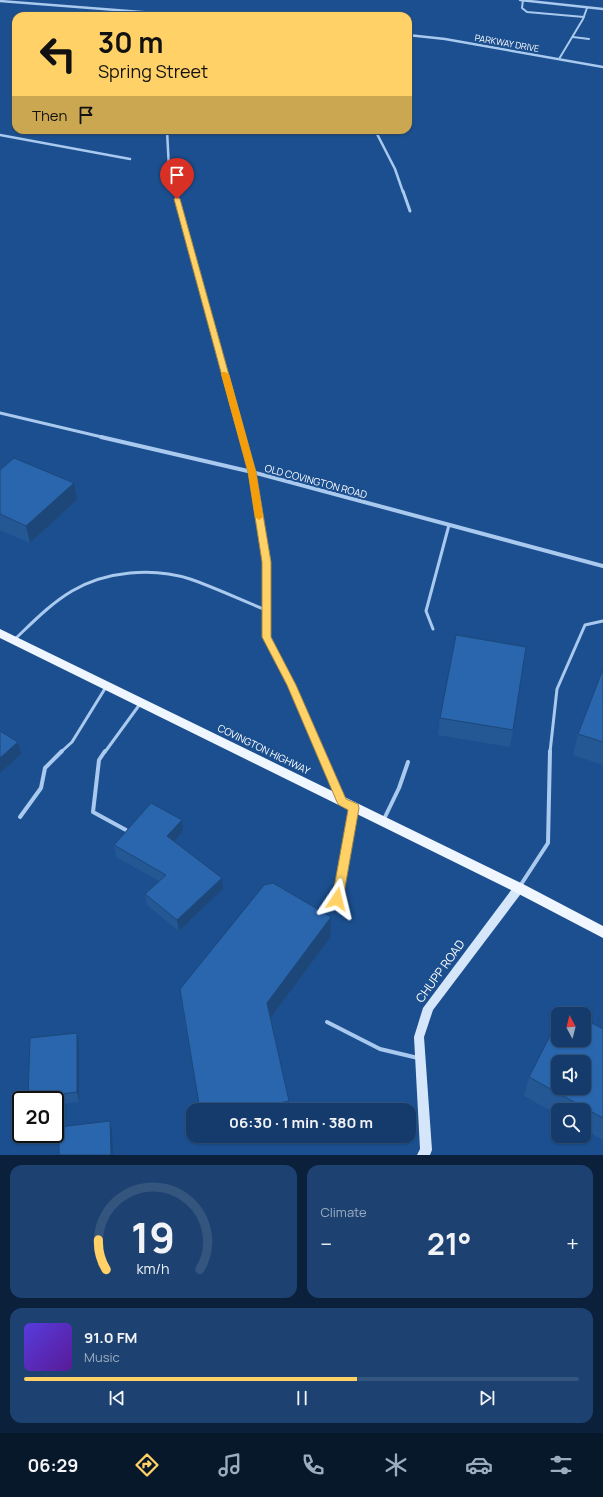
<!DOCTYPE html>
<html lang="en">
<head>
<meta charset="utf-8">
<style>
	:root { --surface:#143b6b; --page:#1d4271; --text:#f1f3f6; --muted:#9dadc1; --line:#33557e; --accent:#ffd166 }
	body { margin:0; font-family:Manrope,sans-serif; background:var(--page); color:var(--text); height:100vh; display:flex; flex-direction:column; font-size:15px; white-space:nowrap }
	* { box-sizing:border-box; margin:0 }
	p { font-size:13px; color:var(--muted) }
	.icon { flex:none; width:22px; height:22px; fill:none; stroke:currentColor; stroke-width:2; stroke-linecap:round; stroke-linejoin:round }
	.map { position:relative; height:1155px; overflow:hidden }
	.sheet { display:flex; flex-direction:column; gap:10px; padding:10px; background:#0b203b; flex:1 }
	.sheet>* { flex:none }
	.hud { position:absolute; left:12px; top:12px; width:400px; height:122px; border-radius:12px; box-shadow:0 1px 3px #0004,0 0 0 1px var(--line); background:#ffd166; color:#111; overflow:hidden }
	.needle { width:26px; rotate:353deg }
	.controls { position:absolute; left:551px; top:1007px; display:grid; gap:8px }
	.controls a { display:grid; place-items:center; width:40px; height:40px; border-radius:8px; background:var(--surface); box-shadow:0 1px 3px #0004,0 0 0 1px var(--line); font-size:20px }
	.speed { position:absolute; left:12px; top:1091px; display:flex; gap:8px; font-size:20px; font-weight:700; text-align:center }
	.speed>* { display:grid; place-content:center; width:52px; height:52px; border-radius:50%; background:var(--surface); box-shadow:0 1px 3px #0004,0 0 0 1px var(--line); line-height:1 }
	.speed .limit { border:2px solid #111; border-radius:6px; background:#fff; color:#111 }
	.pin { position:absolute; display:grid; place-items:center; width:34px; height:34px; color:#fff; margin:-41px -17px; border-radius:50% 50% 50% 0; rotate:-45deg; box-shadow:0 0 4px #0007 }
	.pin .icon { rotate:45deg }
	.me { position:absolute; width:44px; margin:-22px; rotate:10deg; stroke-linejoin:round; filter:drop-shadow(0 0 3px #0008) }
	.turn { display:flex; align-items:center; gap:14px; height:84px; padding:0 20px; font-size:18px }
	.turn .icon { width:52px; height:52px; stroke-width:2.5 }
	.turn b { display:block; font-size:28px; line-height:34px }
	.then { display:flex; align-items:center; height:38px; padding:0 20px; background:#0003; gap:8px; font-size:15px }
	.big { font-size:30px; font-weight:700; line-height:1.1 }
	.sheet .widget { flex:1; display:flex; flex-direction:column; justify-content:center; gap:6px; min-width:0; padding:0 14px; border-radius:12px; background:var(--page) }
	.sheet .dial { align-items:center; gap:0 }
	.dial svg { height:104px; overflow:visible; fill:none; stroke:var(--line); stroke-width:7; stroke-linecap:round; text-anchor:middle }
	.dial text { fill:var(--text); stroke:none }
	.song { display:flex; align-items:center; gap:12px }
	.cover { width:48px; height:48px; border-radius:6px; background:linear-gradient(135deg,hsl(250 70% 55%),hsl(270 70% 35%)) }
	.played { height:4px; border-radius:2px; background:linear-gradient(90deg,var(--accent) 60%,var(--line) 60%) }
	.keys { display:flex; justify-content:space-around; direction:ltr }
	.heat { display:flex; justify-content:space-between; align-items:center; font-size:22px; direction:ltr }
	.sheet .tiles { flex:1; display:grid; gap:10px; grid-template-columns:1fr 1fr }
	.widget:last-child { grid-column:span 2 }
	.trip { position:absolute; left:186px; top:1103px; width:230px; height:40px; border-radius:12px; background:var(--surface); box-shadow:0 1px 3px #0004,0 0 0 1px var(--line); font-weight:700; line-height:40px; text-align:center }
	.tabs { display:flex; height:64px; justify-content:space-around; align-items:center; background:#08182b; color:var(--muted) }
	.tabs .icon { width:28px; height:28px }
	.tabs .active { color:var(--accent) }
	.tabs b { font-size:18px; color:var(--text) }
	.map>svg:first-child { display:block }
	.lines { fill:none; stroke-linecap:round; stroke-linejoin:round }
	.lane-far2 { stroke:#a9c9ee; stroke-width:2 }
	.lane-far1 { stroke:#a9c9ee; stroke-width:3 }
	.lane { stroke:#a9c9ee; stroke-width:4 }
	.street-far2 { stroke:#a9c9ee; stroke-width:2.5 }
	.street-far1 { stroke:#a9c9ee; stroke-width:3 }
	.street { stroke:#a9c9ee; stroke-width:4 }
	.secondary { fill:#d6e6fa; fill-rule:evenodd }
	.primary { fill:#f0f6ff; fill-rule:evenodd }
	.wall { fill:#245895 }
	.shaded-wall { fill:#1d4779 }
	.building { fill:#2a66ad; stroke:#1d4779; fill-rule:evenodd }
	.route { fill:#ffd166; stroke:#a68842 }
	.slow { fill:#f59e0b }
	.labels { text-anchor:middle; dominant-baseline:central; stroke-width:4; stroke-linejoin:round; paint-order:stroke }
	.far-street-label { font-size:9px; fill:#fff; stroke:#1b4f8f }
	.street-label { font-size:10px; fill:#fff; stroke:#1b4f8f }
	.near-street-label { font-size:12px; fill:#fff; stroke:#1b4f8f }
</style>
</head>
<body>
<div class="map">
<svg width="603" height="1155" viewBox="0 0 603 1155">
	<rect width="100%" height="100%" fill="#1b4f8f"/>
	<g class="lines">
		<g class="lane-far2">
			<polyline points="523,0 522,8 527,12 584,17"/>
			<polyline points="573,37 589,39"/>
			<polyline points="559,59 583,19 587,8"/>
		</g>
		<g class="lane-far1">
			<polyline points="252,472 266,562 267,637 291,685 320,752"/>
			<polyline points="433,629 426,611 449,525"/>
			<path d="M14,640C32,623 50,604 72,591C106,571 153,567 190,579C216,588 241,600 266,610"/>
			<polyline points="61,752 72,742 106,687"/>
			<polyline points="105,752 140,704"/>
			<polyline points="550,752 557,689 585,625 603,621"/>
		</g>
		<g class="lane">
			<polyline points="105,751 99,760 93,812 126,830"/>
			<polyline points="320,751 340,797"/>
			<polyline points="20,817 41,788 45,768 62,751"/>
			<polyline points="384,819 399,788 408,762"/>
			<polyline points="520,886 548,843 550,751"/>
			<polyline points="337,899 353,809"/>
			<polyline points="327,1022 380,1049 418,1058"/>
		</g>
		<g class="street-far2">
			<polyline points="520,0 603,9"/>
			<polyline points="0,1 193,16"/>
			<polyline points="408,35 445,39 603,67"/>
			<polyline points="167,130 169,169 175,192"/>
			<polyline points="375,130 395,169 403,192"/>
			<polyline points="0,135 130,159"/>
		</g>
		<g class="street-far1">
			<polyline points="175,191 243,438"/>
			<polyline points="403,191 410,211"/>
			<polyline points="0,413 106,438"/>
		</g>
		<g class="street">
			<polyline points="101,437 252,472 603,566"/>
			<polyline points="242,437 252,472"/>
		</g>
		<polygon class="secondary" points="519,884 523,885 524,888 523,891 433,1010 424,1037 432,1150 430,1155 417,1155 420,1149 414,1037 423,1008 515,885"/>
		<polygon class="primary" points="0,629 523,884 603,926 603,938 515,892 0,638"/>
	</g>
	<g class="wall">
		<polygon points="0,470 77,500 30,543 0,530"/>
		<polygon points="603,669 603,765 573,755 578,734"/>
		<polygon points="440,718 513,730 510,747 438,735"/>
		<polygon points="183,831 174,842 223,889 179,931 147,905 145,894 159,881 116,857 114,845"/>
		<polygon points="330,938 271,1019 289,1101 289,1110 200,1110 182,1009 180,989"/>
		<polygon points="603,1029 603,1140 584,1129 584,1110 558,1110 558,1115 524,1096 529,1077"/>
		<polygon points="77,1033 79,1044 79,1102 55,1105 55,1100 29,1100 28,1098"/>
	</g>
	<g class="shaded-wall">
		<polygon points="74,483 77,500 30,543 26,526"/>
		<polygon points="18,742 21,754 0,773 0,758"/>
		<polygon points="182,820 183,831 169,848 167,836"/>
		<polygon points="222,878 223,889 179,931 177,920"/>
		<polygon points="331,917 330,938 268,1022 267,1003"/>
		<polygon points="77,1033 79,1044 79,1102 77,1092"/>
		<polygon points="289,1101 289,1110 248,1110"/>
		<polygon points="110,1121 112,1131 113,1155 111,1155"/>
		<polygon points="204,1136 216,1136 204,1139"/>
	</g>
	<g class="building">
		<polygon points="14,458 74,483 26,526 0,514 0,470"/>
		<polygon points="456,635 526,647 513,730 440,718"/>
		<polygon points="603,669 603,742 578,734"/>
		<polygon points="0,731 18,742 0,758"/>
		<polygon points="151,803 182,820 167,836 222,878 177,920 145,894 166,875 114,845"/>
		<polygon points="273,883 331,917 267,1003 289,1101 248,1110 200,1110 180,989 264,885"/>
		<polygon points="564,1008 574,1014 561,1014"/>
		<path d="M584,1019L603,1029V1118L529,1077L558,1020V1040H584ZM558,1062H584V1088H558Z"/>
		<polygon points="77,1033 77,1092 28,1098 30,1038"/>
		<polygon points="110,1121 111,1155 59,1155 59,1127"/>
	</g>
	<polygon class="route" points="177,197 180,199 256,472 271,562 271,637 296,685 346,799 358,804 359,808 343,899 341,902 337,904 333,902 332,899 348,810 339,805 337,802 287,685 262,637 262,562 248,472 174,199"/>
	<polygon class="slow" points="222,372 225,372 229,374 256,472 263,517 259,520 255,517 248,472 221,374"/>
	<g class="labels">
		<g class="far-street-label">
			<text transform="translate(507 43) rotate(10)">PARKWAY DRIVE</text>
		</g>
		<g class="street-label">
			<text transform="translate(316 481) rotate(15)">OLD COVINGTON ROAD</text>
			<text transform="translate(264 749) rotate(26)">COVINGTON HIGHWAY</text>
		</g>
		<g class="near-street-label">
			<text transform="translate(440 971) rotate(-54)">CHUPP ROAD</text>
		</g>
	</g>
</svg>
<div class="controls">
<a><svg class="needle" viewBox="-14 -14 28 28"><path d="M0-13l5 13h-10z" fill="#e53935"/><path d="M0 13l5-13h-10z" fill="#9dadc1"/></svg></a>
<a><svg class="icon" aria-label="sound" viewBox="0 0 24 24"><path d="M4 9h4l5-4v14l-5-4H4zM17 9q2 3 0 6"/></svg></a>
<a><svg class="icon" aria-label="search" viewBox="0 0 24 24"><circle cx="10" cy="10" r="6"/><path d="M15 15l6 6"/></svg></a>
</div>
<div class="speed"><div class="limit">20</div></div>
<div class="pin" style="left:177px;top:199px;background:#d93025"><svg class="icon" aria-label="arrive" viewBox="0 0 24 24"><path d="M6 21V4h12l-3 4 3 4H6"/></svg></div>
<svg class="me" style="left:337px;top:899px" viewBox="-20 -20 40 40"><path d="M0-17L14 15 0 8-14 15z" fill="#ffd166" stroke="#fff" stroke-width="4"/></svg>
<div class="trip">06:30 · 1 min · 380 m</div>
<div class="hud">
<div class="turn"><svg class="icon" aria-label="left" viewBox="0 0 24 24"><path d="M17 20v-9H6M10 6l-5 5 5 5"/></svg><div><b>30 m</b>Spring Street</div></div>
<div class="then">Then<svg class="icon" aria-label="arrive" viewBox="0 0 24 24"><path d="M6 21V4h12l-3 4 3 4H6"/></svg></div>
</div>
</div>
<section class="sheet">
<div class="tiles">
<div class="widget dial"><svg viewBox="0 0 100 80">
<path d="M14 69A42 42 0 1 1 86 69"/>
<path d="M14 69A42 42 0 0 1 8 46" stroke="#ffd166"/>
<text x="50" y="56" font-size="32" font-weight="700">19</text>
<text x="50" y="72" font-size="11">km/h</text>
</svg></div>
<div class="widget"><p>Climate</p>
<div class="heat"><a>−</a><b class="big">21°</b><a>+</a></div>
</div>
<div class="widget">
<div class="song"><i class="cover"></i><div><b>91.0 FM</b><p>Music</p></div></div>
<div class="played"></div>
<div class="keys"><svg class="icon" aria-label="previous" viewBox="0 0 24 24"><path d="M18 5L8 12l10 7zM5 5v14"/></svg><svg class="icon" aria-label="pause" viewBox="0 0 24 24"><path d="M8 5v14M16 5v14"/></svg><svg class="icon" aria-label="next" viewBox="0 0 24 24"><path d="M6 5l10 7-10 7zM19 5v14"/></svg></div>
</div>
</div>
</section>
<nav class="tabs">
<b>06:29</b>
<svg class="icon active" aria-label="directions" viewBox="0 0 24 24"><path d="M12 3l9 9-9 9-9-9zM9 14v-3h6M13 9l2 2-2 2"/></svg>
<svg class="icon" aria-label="music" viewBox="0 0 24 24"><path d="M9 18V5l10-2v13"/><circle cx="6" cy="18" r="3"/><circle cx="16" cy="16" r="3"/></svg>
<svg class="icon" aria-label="phone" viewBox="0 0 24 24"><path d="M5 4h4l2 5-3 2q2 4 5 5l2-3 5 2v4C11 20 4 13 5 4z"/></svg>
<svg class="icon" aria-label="climate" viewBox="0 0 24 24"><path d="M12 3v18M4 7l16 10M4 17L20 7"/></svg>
<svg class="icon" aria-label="car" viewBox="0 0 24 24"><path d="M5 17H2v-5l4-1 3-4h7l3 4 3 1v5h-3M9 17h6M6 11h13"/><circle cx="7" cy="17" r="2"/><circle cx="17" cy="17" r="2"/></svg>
<svg class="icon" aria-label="filters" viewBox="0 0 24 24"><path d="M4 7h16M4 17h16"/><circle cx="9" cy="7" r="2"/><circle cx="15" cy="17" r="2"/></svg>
</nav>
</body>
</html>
